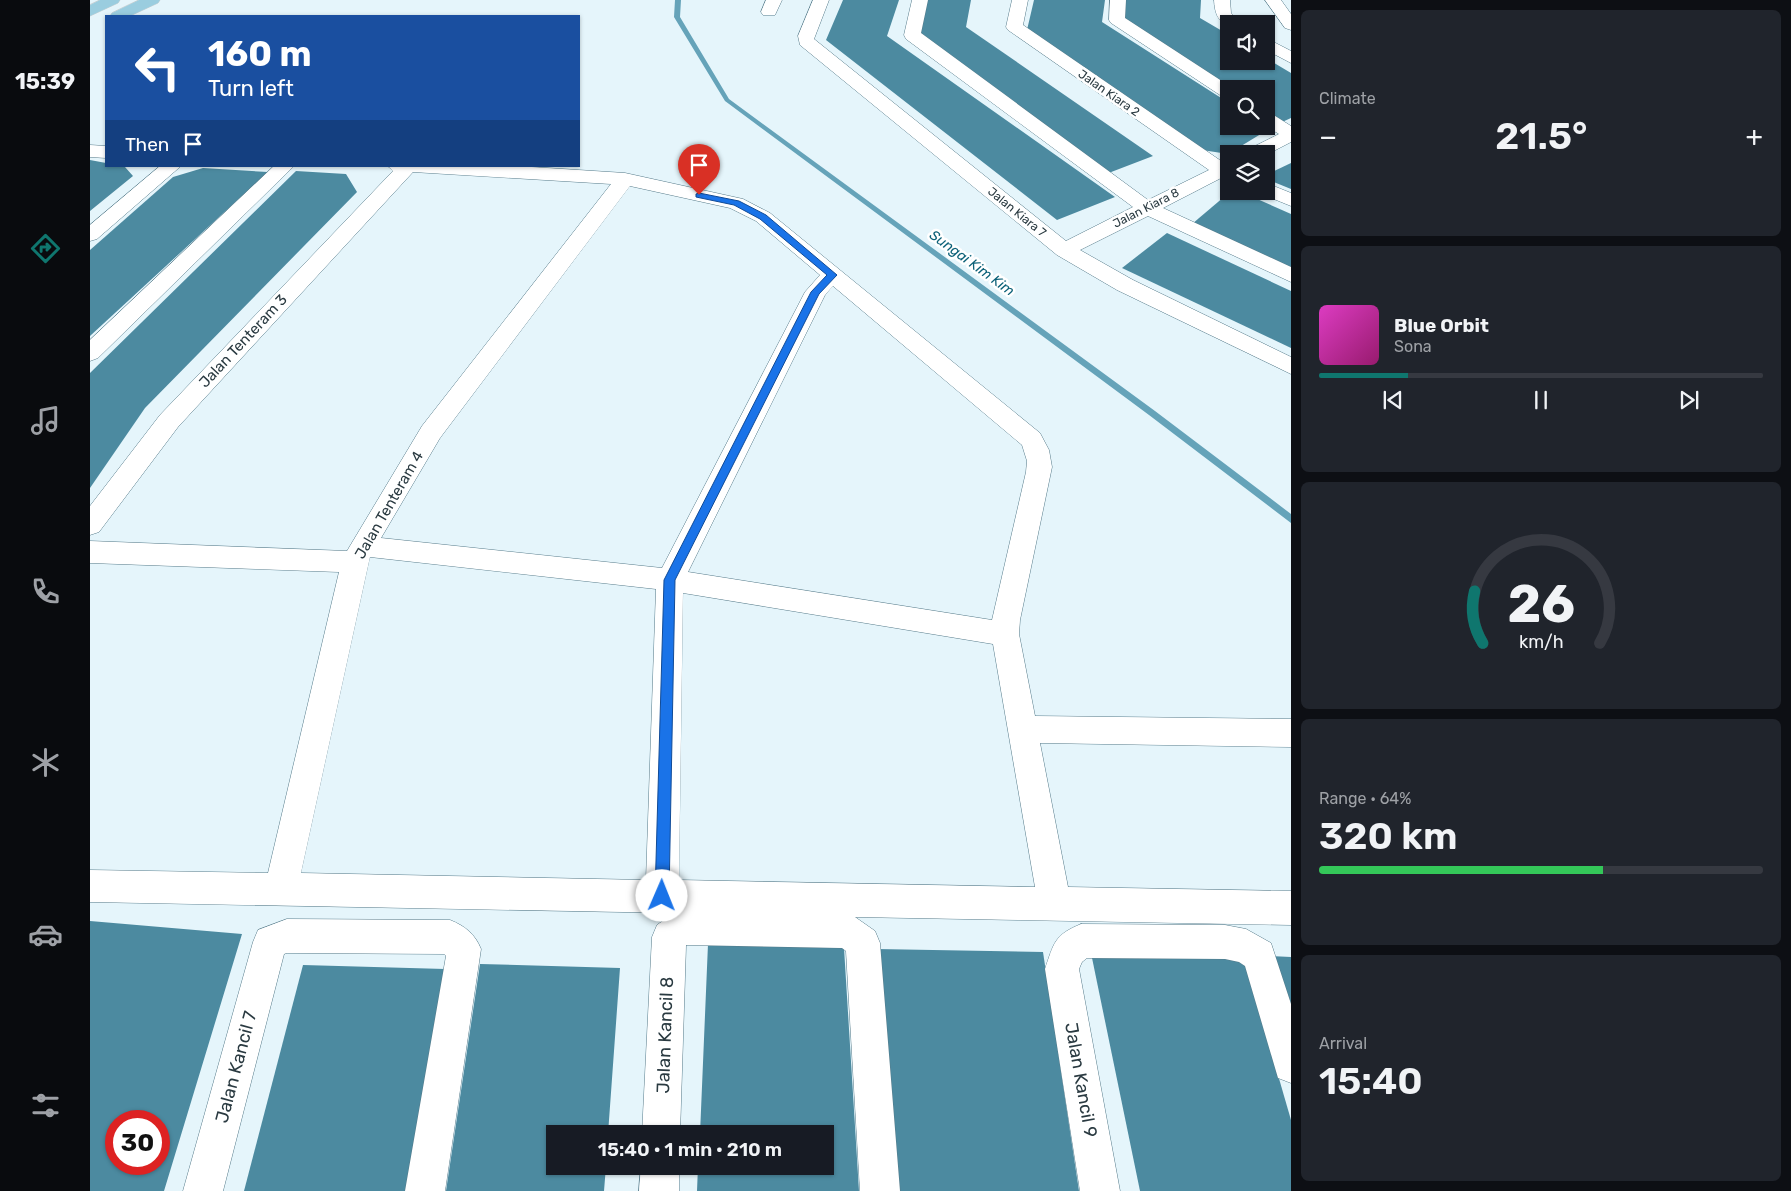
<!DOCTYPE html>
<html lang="en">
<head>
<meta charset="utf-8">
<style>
	:root { --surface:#171b24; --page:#20242c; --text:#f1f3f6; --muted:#9ea1a6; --line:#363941; --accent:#0f766e }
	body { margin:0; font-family:Rubik,sans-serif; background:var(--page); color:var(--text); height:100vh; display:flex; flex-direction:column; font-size:19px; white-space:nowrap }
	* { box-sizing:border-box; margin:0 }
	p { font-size:16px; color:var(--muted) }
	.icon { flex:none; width:28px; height:28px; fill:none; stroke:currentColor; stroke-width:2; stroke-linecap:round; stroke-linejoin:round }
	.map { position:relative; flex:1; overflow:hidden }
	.side { display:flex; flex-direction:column; gap:10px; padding:10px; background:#0d0f14; width:500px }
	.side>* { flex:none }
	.top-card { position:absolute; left:15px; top:15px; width:475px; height:152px; border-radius:0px; box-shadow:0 1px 4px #0004; background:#1a4fa0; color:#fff; overflow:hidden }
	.fabs { position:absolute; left:1130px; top:15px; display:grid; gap:10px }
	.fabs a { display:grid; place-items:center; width:55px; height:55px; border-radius:0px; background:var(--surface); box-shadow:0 1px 4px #0004; font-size:25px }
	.speed { position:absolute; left:15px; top:1110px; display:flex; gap:10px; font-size:25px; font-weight:700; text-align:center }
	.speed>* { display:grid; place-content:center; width:65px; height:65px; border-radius:50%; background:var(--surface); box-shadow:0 1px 4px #0004; line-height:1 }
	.speed .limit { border:8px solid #d22; background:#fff; color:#111 }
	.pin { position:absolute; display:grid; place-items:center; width:42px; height:42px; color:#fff; margin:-51px -21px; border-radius:50% 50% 50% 0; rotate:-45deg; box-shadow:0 0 5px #0007 }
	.pin .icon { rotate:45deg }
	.me { position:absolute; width:55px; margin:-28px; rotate:1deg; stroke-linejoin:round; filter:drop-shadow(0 0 4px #0008) }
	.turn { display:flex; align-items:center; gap:18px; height:105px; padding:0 20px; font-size:22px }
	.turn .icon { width:65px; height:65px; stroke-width:2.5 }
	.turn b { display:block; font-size:35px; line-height:42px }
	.then { display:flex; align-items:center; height:48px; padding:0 20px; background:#0003; gap:10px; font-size:19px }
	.big { font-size:38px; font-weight:600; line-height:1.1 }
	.side .widget { flex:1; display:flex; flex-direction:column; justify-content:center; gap:8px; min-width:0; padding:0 18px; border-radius:8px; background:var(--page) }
	.side .dial { align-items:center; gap:0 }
	.dial svg { height:130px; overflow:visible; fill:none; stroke:var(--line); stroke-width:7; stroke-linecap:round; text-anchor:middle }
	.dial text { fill:var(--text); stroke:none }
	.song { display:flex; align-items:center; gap:15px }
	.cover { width:60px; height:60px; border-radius:8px; background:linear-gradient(135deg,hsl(310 70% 55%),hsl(320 70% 35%)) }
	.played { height:5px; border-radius:2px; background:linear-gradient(90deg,var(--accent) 20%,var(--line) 20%) }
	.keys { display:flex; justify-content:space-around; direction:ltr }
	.heat { display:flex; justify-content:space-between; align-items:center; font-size:28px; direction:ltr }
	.charge { height:8px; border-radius:4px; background:linear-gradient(90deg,#34c759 64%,var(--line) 0) }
	.trip { position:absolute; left:456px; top:1125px; width:288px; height:50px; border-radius:0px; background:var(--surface); box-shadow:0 1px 4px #0004; font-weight:600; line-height:50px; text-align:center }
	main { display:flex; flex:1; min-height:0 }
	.dock { display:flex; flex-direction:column; width:90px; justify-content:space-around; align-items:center; background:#090b0e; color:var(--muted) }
	.dock .icon { width:35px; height:35px }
	.dock .active { color:var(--accent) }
	.dock b { font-size:22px; color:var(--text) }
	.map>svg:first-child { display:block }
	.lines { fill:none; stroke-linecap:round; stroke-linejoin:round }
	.stream { fill:#65a3b9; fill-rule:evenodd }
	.building { fill:#4c8aa0; fill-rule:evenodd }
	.minor-casing { stroke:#567b8a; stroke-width:1 }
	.major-casing { stroke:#ccd0d1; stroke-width:1 }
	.minor { fill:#fff; fill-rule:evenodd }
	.major { fill:#9acddf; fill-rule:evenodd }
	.route { fill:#1a73e8; stroke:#114b97 }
	.labels { text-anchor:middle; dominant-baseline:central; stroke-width:5; stroke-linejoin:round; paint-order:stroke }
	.far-street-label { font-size:12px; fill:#2a3a41; stroke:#fff }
	.far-water-label { font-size:14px; font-style:italic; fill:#0c6178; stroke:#fff }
	.street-label { font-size:15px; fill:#2a3a41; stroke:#fff }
	.near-street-label { font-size:18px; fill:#2a3a41; stroke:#fff }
</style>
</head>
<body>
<main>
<nav class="dock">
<b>15:39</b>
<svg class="icon active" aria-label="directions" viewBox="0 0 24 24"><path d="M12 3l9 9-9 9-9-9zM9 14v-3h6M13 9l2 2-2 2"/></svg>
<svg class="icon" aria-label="music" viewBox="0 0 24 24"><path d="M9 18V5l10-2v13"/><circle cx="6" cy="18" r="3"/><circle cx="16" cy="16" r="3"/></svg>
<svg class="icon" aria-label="phone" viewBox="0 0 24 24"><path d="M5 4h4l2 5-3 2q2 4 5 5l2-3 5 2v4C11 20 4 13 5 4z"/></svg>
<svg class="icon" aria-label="climate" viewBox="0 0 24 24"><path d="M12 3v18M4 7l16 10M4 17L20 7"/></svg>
<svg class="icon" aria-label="car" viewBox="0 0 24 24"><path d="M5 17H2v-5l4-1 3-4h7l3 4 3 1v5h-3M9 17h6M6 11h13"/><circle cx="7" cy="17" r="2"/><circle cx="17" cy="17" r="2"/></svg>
<svg class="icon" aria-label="filters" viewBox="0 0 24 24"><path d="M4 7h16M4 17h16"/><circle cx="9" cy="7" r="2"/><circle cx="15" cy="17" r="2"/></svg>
</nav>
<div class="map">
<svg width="1201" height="1191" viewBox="0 0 1201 1191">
	<rect width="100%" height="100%" fill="#e5f5fb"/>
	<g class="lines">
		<polygon class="stream" points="585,0 591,0 590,17 639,99 1065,411 1201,514 1201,523 1059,415 635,101 584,17"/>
	</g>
	<g class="building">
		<polygon points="753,0 809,0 797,36 1025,197 967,220 736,40"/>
		<polygon points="837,0 881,0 876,27 1063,156 1016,174 830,33"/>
		<polygon points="944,0 1015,0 1012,22 1139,103 1139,126 1174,126 1179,129 1138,154 1112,150 937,30"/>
		<polygon points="1035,0 1111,0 1110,18 1139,35 1139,61 1176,61 1176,58 1201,73 1201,118 1190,123 1176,114 1176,89 1139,89 1034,19"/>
		<polygon points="0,160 16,163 16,166 35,167 43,176 0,211"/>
		<polygon points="1201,163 1201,189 1176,179 1176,175"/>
		<polygon points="113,168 178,172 0,336 0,250 83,177"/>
		<polygon points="206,171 256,174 267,192 55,408 0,488 0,373"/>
		<polygon points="1141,191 1149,191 1201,214 1201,269 1102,224"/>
		<polygon points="1077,233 1201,291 1201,348 1032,268"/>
		<path d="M0,921L152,934L74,1191H0ZM26,1121H69V1164H26Z"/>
		<polygon points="618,944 754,948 769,1191 607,1191 608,1166 735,1166 735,1134 610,1134"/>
		<polygon points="786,949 953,952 989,1191 804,1191"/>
		<polygon points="1001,953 1154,958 1201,1120 1201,1191 1050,1191"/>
		<polygon points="1180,956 1201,957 1201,1024"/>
		<polygon points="390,964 530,968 518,1134 465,1134 465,1166 516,1166 514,1191 356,1191"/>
		<polygon points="213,965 355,969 317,1191 154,1191"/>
	</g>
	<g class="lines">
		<g class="minor-casing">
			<g id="minor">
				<polygon points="676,0 692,0 685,15 673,15 671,12"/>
				<polygon points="723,0 739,0 724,39 976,241 1043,207 816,39 814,35 822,0 838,0 831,33 1058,200 1119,170 918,30 916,27 922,0 938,0 933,25 1134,163 1139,161 1139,179 1133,177 1073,208 1201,267 1201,282 1058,216 990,250 1043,280 1201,357 1201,374 1027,290 967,255 710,45 708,36"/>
				<polygon points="1020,0 1036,0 1035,18 1144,89 1139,89 1139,98 1133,97 1021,23 1019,20"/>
				<path d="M1124,0H1140L1141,13L1152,24H1139V28C1127,19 1125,14 1124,0Z"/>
				<polygon points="1175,0 1191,0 1201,14 1201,30 1195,28"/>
				<polygon points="1176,38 1201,51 1201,63 1176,50"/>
				<polygon points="1176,113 1182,114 1201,126 1201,142 1176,155 1155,154 1157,150 1189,134 1176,126"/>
				<polygon points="0,145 16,146 16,158 0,157"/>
				<polygon points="70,166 91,166 7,239 0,241 0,225"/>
				<polygon points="184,166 204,166 8,358 0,361 0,340"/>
				<path d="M298,166H426L535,173L653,199L680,213L950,433L959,450L962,467L930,620L929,634L945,716L1201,719V747L950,743L978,887L1201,891V925L765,917L785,931L790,943L810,1191H770L756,951L752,948L596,945L590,1134H552L562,937L567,925L584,913L0,902V870L178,873L249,572L0,563V541L257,551L332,426L521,184L323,172L88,427L9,532L0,535V506L70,415L303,171ZM540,186L640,208L666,221L730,275L715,292L572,568L291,538L350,438ZM743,286L932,445L937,461L936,472L902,620L598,572L735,295ZM280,557L566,589L556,880L211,873ZM593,593L903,644L945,887L589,880Z"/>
				<polygon points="1176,183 1201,193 1201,206 1169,193 1168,191 1176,191"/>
				<path d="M197,919L360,920C375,926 385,934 391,949L355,1191H315L356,956L354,954L197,953L194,954L133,1191H93L163,942L168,930Z"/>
				<path d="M991,924L1135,925L1156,929L1181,943L1201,1004V1083L1188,1078L1155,966L1149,962L1135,959L997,958L992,962L989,969L1030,1191H990L955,969C964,943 964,935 991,924Z"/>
				<polygon points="551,1166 589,1166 589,1191 549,1191"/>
			</g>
		</g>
		<g class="major-casing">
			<g id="major">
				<polygon points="10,0 30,0 28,3 0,16 0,5"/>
				<polygon points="49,0 70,0 68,3 40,16 20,16 22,13"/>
			</g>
		</g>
		<use href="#minor" class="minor"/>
		<use href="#major" class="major"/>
	</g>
	<polygon class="route" points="609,193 649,201 676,215 747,275 729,294 585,580 579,896 577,901 572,903 567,901 565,896 574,580 721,292 737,275 670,219 644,205 606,197 606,194"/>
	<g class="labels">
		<g class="far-street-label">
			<text transform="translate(1019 93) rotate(35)">Jalan Kiara 2</text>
			<text transform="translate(1056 208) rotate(-27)">Jalan Kiara 8</text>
			<text transform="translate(927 212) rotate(39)">Jalan Kiara 7</text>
		</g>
		<g class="far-water-label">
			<text transform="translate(882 263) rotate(36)">Sungai Kim Kim</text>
		</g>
		<g class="street-label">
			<text transform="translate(153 341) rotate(-47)">Jalan Tenteram 3</text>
			<text transform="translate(299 505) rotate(-60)">Jalan Tenteram 4</text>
		</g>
		<g class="near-street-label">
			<text transform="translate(575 1035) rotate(-88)">Jalan Kancil 8</text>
			<text transform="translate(146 1067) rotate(-75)">Jalan Kancil 7</text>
			<text transform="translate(991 1080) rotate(80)">Jalan Kancil 9</text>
		</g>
	</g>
</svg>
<div class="fabs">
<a><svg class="icon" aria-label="sound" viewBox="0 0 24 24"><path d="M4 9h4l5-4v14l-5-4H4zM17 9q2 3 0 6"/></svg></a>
<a><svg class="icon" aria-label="search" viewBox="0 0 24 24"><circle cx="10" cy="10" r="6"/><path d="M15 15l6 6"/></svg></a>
<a><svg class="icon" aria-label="layers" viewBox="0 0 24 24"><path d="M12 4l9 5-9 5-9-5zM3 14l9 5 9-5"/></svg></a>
</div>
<div class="speed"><div class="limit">30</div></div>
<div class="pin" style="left:609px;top:195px;background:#d93025"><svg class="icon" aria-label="arrive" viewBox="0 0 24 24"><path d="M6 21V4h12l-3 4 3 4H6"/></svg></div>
<svg class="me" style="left:572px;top:896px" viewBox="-20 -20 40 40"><circle r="19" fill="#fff"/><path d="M0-13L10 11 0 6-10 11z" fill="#1a73e8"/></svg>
<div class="trip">15:40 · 1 min · 210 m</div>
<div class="top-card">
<div class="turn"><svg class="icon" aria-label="left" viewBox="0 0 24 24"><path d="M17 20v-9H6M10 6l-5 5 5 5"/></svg><div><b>160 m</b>Turn left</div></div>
<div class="then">Then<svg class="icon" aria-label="arrive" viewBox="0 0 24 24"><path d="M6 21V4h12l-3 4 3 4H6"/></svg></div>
</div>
</div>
<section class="side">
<div class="widget"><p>Climate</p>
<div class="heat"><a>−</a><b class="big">21.5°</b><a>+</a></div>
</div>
<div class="widget">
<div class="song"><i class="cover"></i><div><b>Blue Orbit</b><p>Sona</p></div></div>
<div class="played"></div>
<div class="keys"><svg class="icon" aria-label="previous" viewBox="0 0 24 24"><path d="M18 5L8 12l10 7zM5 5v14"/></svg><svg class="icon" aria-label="pause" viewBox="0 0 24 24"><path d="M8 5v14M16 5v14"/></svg><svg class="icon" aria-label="next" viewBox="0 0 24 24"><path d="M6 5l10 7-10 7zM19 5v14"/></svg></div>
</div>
<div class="widget dial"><svg viewBox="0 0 100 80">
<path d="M14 69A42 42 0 1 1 86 69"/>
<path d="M14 69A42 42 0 0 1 9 37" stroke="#0f766e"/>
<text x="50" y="56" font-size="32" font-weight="700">26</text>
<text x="50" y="72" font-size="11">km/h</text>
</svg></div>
<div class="widget"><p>Range · 64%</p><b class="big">320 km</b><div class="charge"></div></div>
<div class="widget"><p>Arrival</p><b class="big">15:40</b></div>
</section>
</main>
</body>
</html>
